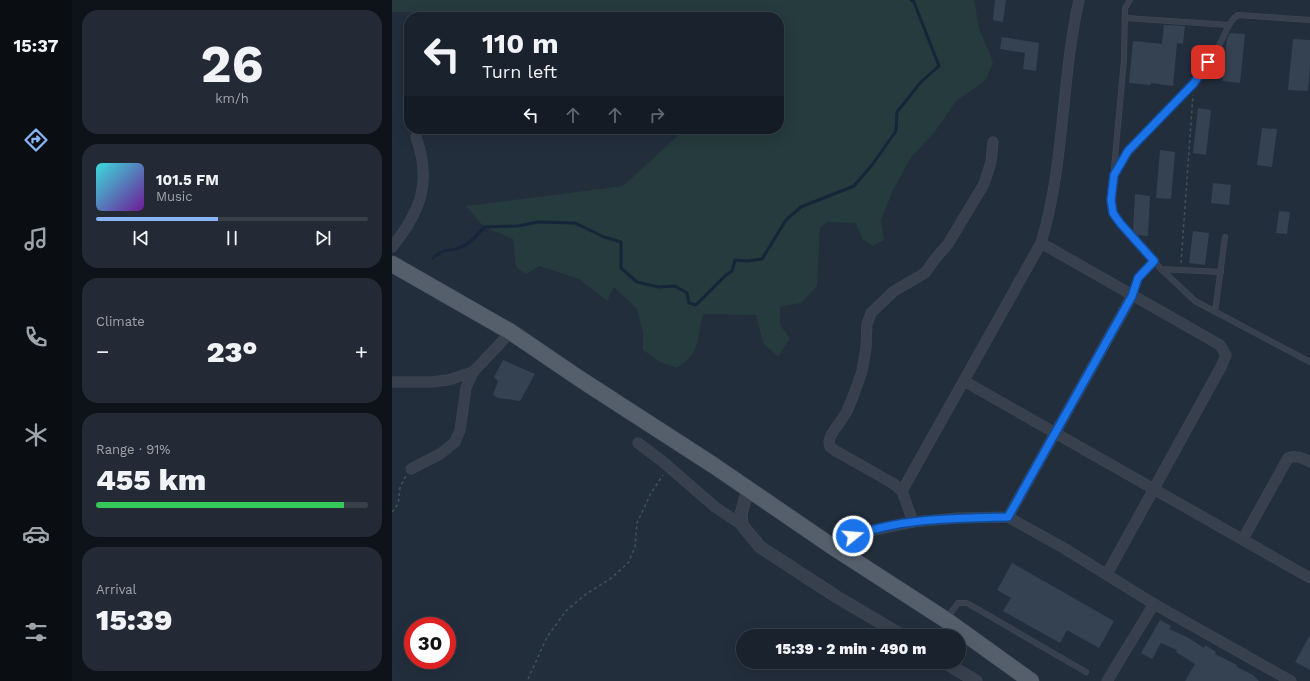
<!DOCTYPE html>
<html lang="en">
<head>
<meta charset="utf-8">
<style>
	:root { --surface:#1a222d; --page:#232a35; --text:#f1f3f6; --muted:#9fa4aa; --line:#383f49; --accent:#88b4f8 }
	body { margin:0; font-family:"Work Sans",sans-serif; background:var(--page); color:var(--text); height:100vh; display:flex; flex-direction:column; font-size:15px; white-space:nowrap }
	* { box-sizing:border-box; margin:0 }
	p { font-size:13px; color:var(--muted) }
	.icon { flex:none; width:22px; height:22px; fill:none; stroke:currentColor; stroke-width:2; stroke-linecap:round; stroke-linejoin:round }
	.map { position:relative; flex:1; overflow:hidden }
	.details { display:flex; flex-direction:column; gap:10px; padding:10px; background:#0e1319; width:320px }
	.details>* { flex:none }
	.guide { position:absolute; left:12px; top:12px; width:380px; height:122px; border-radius:16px; box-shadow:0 4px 16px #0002,0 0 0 1px var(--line); background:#1a222d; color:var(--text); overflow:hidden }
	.speed { position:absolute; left:12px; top:617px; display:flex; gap:8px; font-size:20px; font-weight:700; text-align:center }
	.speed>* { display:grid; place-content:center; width:52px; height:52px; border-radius:50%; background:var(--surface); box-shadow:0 4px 16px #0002,0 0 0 1px var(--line); line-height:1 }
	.speed .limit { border:6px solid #d22; background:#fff; color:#111 }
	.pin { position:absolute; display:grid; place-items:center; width:34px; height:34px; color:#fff; margin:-17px; border-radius:8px; box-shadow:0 2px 6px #0006 }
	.me { position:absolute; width:44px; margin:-22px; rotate:73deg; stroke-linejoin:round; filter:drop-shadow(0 0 3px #0008) }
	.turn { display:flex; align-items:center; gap:14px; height:84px; padding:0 12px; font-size:18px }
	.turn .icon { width:52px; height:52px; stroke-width:2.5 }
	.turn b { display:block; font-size:28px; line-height:34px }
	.lanes { display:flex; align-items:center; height:38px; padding:0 12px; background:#0003; justify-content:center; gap:20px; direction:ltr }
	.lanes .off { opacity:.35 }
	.big { font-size:30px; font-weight:800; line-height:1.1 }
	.details .card { flex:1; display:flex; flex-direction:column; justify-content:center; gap:6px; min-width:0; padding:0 14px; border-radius:16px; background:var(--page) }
	.details .dial { align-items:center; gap:0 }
	.dial b { font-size:52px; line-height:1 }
	.song { display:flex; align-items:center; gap:12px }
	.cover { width:48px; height:48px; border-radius:6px; background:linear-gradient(135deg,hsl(180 70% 55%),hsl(280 70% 35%)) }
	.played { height:4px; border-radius:2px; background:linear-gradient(90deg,var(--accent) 45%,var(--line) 45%) }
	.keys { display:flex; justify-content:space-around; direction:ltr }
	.heat { display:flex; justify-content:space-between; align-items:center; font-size:22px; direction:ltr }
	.charge { height:6px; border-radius:3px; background:linear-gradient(90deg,#34c759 91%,var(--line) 0) }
	.trip { position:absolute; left:344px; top:629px; width:230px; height:40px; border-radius:20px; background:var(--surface); box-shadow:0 4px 16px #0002,0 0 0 1px var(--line); font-weight:800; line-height:40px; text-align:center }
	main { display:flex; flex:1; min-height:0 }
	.tab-bar { display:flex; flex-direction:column; width:72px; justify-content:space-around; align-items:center; background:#0a0e12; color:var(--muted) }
	.tab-bar .icon { width:28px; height:28px }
	.tab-bar .selected { color:var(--accent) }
	.tab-bar b { font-size:18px; color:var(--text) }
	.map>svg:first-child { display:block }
	.green { fill:#253b3d }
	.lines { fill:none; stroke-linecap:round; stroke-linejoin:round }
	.stream { stroke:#16253a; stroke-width:3 }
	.building { fill:#354252 }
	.service-casing { stroke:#404955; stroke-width:6 }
	.minor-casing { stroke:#404955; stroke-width:11 }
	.tertiary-casing { stroke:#404955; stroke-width:13 }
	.primary-casing { stroke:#404955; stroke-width:17 }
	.path { stroke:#3e5455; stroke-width:1.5; stroke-dasharray:3 3; stroke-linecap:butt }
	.service { stroke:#37404c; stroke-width:5 }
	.minor { stroke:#37404c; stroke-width:10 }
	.tertiary { stroke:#37404c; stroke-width:12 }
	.primary { stroke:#555f6c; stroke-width:16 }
	.route-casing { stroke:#114b97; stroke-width:10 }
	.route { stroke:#1a73e8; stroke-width:7 }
</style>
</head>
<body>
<main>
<nav class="tab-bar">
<b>15:37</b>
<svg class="icon selected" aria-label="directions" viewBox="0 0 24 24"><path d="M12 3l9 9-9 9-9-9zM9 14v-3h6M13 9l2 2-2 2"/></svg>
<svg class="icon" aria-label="music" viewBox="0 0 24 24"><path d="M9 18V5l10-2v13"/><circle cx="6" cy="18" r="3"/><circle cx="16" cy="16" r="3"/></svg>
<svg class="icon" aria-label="phone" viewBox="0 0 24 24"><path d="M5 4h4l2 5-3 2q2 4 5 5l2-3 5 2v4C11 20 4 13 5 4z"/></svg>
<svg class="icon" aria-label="climate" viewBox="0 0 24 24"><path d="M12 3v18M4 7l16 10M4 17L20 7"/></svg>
<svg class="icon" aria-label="car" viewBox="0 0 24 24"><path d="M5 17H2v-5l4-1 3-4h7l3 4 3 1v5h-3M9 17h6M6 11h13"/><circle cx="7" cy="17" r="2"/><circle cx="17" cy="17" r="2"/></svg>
<svg class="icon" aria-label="filters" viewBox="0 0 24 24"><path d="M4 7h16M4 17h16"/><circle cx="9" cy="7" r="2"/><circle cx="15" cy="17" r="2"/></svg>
</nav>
<section class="details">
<div class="card dial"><b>26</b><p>km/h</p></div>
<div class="card">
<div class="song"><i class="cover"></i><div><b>101.5 FM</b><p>Music</p></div></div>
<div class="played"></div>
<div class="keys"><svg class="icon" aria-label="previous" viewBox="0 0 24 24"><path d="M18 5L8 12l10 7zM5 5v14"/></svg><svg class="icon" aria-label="pause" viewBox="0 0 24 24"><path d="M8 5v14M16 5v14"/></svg><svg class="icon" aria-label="next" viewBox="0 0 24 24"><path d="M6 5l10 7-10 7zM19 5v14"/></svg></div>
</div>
<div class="card"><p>Climate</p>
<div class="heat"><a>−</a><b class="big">23°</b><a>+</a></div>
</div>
<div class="card"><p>Range · 91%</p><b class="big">455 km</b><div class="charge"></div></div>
<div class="card"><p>Arrival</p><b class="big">15:39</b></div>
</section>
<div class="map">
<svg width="918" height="681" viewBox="0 0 918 681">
	<rect width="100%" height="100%" fill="#232e3c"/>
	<path class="green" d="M0,0H582L587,28L601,62L594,80L564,101L542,133L520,156L502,188L489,220L492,240L481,246L470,239L464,223L435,222L428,228L425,286L409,303L388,307V325L398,338L386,357L371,343L364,315L311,314C305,338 309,353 285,368L268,362L251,350V333L245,309L222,287L215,301L187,279L148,266L134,274L124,267L121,239L92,227L74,206L231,186L293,129H387V17H222L0,12Z"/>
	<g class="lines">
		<path class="stream" d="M41,258C53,248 51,252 64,249C76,246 85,236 92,227L126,226L146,222L183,223L212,237L229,242V268L245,282L267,287L283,286L295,293L297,303L304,305L334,275L340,271L343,260L355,261L370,259L394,220L409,207L462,186L480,165L504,131L505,112L529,82L547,66L522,2L519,0"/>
	</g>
	<g class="building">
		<polygon points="603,0 614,0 611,22 601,20"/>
		<polygon points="772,25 793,26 791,44 785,43 781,86 759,83 759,85 737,83 741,41 770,44"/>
		<polygon points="838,33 853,34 848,83 830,81 835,39"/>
		<polygon points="610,37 647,43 644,71 631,69 633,53 608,49"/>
		<polygon points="901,39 918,40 918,64 916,91 896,90"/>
		<polygon points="806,108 819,110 814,155 801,153"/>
		<polygon points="870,128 885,129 880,167 865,165"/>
		<polygon points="768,150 783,152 779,199 764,198"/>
		<polygon points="821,183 839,185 837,205 819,203"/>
		<polygon points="743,194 758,196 756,236 744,235 741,231"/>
		<polygon points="887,211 898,212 895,234 884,233"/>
		<polygon points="801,231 817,233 813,265 797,263"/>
		<polygon points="111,360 143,374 128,401 106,398 101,395 106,381 102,377"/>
		<polygon points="620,563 722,621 707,648 675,630 668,643 611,611 619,598 605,590"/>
		<polygon points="768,620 779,626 777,629 795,637 812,648 813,645 824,652 823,654 845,665 845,667 861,675 867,681 793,681 803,664 784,652 785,650 769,643 760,659 749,653"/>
		<polygon points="918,635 918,670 903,662"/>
	</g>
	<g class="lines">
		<g class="service-casing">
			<g id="service">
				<polyline points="738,0 733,8 732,60 719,201 721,213 728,223 769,269 803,301 918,362"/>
				<polyline points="733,18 837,25"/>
				<polyline points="724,172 736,151 802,83 824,52 837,25 842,18 846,15 918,20"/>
				<polyline points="769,269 829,272"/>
				<polyline points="740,296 747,278 762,261"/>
				<polyline points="823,312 833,237"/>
				<polyline points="555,618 566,603 575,603 694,672"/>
			</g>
		</g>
		<g class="minor-casing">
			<g id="minor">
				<polyline points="649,243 828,345 834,355 830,365 715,574"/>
				<path d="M0,247C29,211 40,182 24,137"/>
				<polyline points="572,381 918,578"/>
				<polyline points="0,382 39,382 56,380 81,372 119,332"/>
				<polyline points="246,443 270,461 323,507 350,525"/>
				<polyline points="19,469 48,454 63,442 68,430 74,388 81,372"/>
				<polyline points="510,491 502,484 444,451 438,447 437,441 439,435 454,413 462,394 470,371 474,348 475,324 479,313 502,291 533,273 543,259 556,244 592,184 599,162 601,142"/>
				<polyline points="616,517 740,296"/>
				<path d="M521,522L510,491L649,243C673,164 669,80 687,0"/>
				<path d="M851,539L896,458C905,455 910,458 918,462"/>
				<polyline points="438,545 473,532 521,522 566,518 616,517 670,547 762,604 899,681"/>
				<polyline points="715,681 762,604"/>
			</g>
		</g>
		<g class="tertiary-casing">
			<g id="tertiary">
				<polyline points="356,489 349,514 350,525 368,547 445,597 511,636"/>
				<polyline points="552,662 584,681"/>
			</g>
		</g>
		<g class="primary-casing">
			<polyline id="primary" points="0,264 119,332 188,379 321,465 438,545 554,620 639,681"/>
		</g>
		<g class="path">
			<polyline points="789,263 801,95"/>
			<path d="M0,512C9,502 6,499 8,488C9,484 12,480 14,476"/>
			<polyline points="136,679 155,637 174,611 194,594 218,579 236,563 243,547 245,523 259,493 271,475"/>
		</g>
		<use href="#service" class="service"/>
		<use href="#minor" class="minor"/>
		<use href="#tertiary" class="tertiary"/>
		<use href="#primary" class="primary"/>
	</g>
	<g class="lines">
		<g class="route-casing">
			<path id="route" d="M461,536C509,518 566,518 616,517L740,296L746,278L762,261L728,223L721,213L719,200L722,175L736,151L802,83L816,62"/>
		</g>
		<use href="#route" class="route"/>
	</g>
</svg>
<div class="speed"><div class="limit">30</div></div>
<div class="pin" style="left:816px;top:62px;background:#d93025"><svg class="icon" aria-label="arrive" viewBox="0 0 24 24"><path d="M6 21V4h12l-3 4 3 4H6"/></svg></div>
<svg class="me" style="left:461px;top:536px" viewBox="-20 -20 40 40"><circle r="17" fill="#1a73e8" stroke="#fff" stroke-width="3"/><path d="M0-11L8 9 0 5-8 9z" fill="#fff"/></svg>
<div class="trip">15:39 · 2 min · 490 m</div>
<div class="guide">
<div class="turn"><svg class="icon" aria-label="left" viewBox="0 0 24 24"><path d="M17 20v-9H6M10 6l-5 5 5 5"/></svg><div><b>110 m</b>Turn left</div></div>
<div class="lanes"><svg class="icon" aria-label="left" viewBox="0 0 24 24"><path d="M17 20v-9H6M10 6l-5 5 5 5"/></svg><svg class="icon off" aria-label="ahead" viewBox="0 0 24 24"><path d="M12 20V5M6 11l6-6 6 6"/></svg><svg class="icon off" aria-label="ahead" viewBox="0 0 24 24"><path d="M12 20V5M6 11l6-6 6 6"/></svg><svg class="icon off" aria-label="right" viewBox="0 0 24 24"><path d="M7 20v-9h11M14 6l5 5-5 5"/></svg></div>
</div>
</div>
</main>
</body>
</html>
